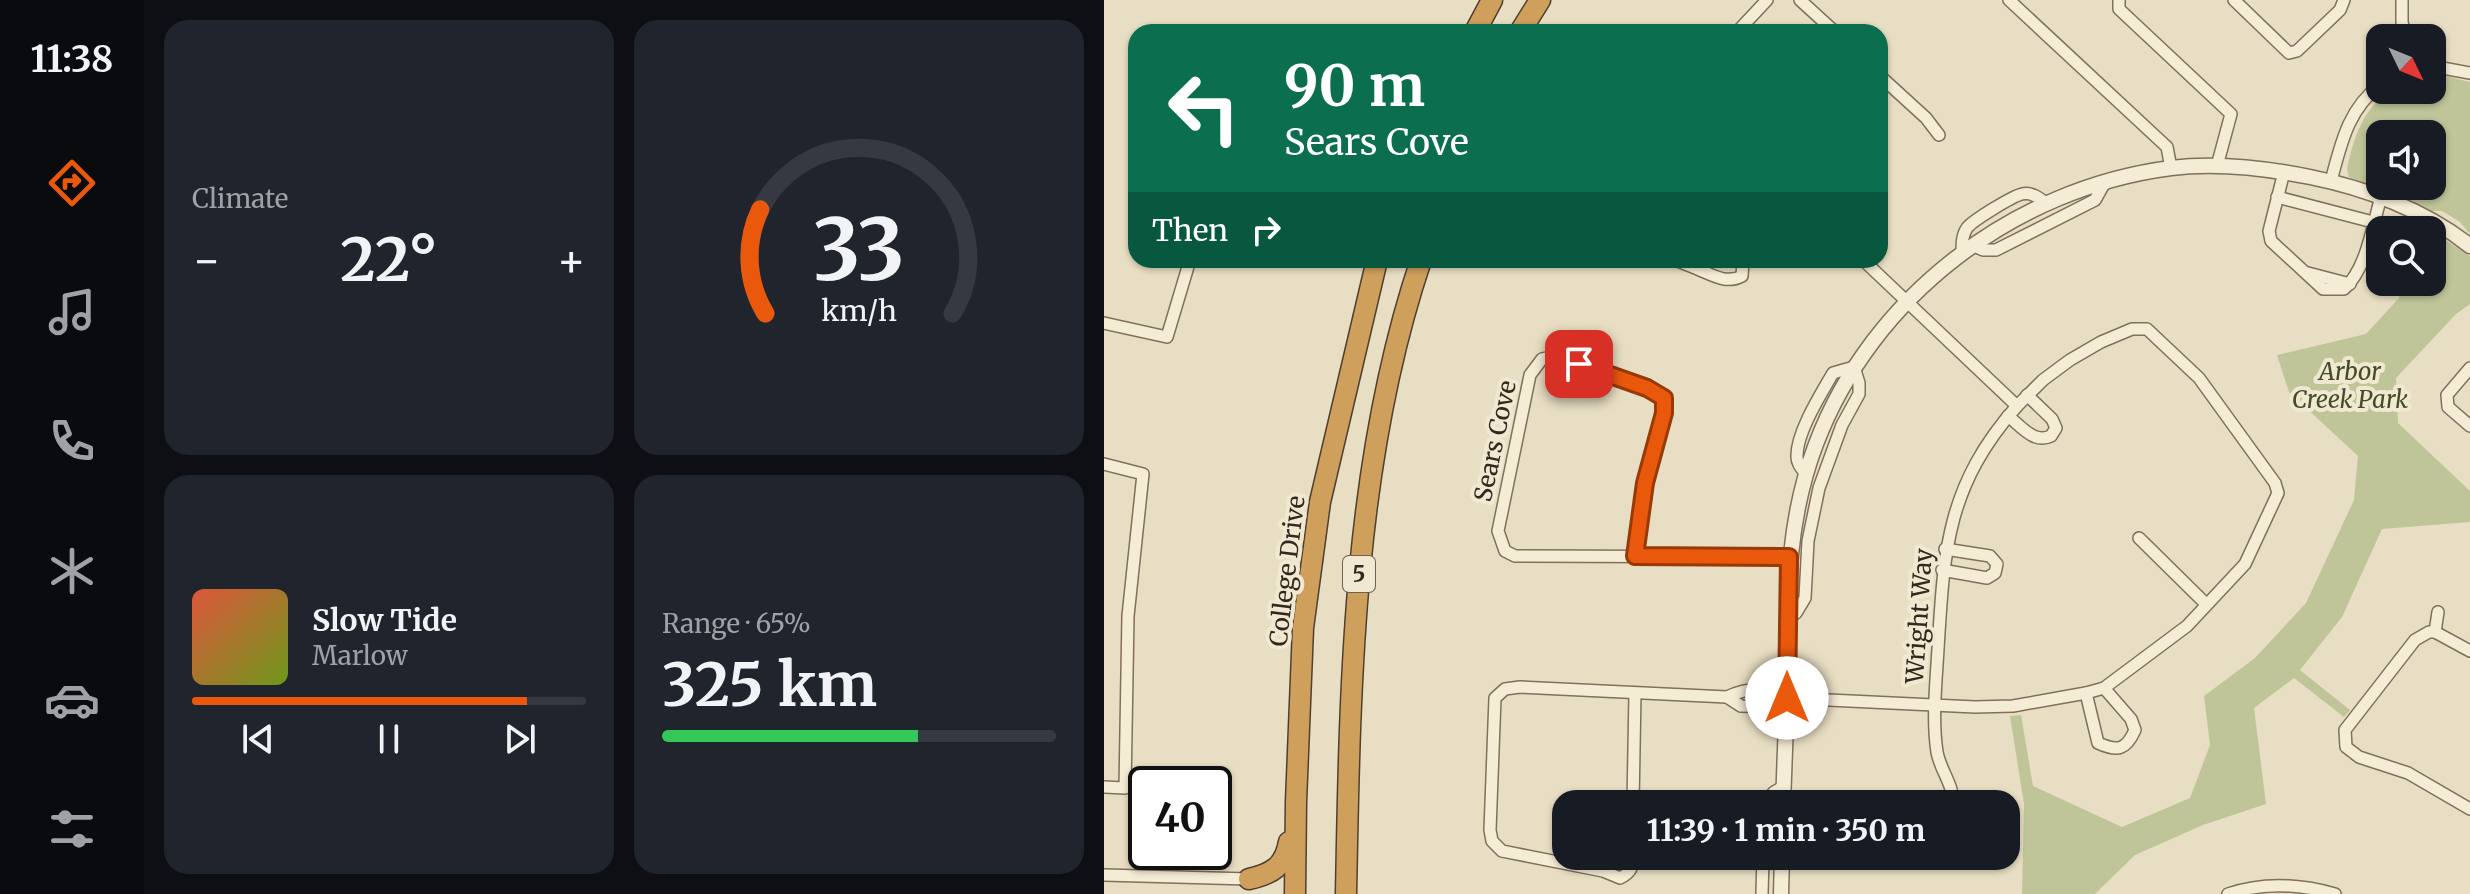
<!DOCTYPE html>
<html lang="en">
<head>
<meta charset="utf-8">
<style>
	:root { --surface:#171b24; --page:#20242c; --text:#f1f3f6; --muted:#9ea1a6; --line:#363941; --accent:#ea580c }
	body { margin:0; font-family:Merriweather,serif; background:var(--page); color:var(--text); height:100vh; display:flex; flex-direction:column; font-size:30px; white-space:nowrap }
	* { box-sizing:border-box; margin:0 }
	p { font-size:26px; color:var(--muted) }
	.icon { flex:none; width:44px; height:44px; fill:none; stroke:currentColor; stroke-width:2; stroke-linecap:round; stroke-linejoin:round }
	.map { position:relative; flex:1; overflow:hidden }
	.sheet { display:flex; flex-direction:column; gap:20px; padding:20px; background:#0d0f14; width:960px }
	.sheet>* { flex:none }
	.banner { position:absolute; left:24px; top:24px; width:760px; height:244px; border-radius:24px; box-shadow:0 2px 6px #0004; background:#0b6e4f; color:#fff; overflow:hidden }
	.needle { width:52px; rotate:133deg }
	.tools { position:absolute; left:1262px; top:24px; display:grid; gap:16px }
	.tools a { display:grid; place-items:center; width:80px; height:80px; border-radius:16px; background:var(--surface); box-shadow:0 2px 6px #0004; font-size:40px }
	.speed { position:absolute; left:24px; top:766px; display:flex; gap:16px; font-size:40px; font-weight:700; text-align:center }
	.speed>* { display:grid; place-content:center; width:104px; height:104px; border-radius:50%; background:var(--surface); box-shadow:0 2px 6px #0004; line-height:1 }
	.speed .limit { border:4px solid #111; border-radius:12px; background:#fff; color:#111 }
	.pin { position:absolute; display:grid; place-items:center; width:68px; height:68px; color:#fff; margin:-34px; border-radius:16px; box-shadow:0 4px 12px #0006 }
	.me { position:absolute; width:88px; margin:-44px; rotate:0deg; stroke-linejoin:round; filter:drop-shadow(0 0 6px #0008) }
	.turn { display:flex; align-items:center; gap:28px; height:168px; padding:0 24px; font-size:36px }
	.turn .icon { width:104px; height:104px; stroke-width:2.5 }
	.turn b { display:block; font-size:56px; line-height:68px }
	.then { display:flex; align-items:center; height:76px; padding:0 24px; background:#0003; gap:16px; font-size:30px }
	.big { font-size:60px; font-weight:700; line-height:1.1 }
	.sheet .widget { flex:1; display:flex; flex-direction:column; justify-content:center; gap:12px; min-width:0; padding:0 28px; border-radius:24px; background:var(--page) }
	.sheet .dial { align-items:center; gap:0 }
	.dial svg { height:208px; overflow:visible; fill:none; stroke:var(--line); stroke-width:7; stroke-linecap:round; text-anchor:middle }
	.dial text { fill:var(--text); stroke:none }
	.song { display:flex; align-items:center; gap:24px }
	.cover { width:96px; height:96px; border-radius:12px; background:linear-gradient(135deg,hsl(10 70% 55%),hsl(80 70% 35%)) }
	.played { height:8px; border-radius:4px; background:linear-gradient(90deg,var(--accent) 85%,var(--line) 85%) }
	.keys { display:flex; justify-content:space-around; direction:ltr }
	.heat { display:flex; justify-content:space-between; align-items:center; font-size:44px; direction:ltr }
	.charge { height:12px; border-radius:6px; background:linear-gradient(90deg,#34c759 65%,var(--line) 0) }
	.sheet .tiles { flex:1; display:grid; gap:20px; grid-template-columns:repeat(2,1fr) }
	.trip { position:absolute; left:448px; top:790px; width:468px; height:80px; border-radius:24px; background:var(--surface); box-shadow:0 2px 6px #0004; font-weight:700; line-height:80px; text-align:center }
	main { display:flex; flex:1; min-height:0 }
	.tab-bar { display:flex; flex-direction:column; width:144px; justify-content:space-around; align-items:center; background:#090b0e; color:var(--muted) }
	.tab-bar .icon { width:56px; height:56px }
	.tab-bar .active { color:var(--accent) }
	.tab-bar b { font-size:36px; color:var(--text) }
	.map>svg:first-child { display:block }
	.green { fill:#bfc598; fill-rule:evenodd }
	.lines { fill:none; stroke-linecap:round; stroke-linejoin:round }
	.minor-casing { stroke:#80705c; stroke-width:14 }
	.tertiary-casing { stroke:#80705c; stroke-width:17 }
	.motorway-casing { stroke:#4f3f30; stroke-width:23 }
	.minor { stroke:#f4ecd5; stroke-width:11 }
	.tertiary { stroke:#f4ecd5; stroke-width:14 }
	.motorway { stroke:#cf9f5c; stroke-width:20 }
	.route-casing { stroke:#983908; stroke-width:20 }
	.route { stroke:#ea580c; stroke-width:14 }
	.labels { text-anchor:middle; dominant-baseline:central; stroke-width:8; stroke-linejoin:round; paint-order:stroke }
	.shield { fill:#f1e8d1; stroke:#6b6254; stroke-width:2 }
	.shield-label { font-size:22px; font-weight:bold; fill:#32281e }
	.park-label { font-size:24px; font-style:italic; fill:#424c27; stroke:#f1e8d1 }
	.street-label { font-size:24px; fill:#32281e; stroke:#f1e8d1 }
</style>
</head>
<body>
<main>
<nav class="tab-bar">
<b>11:38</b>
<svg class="icon active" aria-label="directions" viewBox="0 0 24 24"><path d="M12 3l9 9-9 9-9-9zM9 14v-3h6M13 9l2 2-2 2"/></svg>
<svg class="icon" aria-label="music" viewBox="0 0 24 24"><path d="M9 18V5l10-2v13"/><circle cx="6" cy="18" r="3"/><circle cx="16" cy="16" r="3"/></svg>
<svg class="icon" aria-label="phone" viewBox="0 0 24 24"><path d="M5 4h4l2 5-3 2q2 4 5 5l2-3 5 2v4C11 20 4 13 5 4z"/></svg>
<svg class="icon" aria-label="climate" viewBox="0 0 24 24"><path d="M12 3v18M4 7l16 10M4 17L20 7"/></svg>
<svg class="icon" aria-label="car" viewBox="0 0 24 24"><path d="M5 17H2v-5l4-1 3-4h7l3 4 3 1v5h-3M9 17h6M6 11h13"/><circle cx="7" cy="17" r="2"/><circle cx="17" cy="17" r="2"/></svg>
<svg class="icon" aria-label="filters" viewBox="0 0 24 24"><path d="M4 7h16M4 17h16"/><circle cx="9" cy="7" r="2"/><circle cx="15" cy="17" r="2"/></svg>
</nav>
<section class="sheet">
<div class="tiles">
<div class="widget"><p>Climate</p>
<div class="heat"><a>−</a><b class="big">22°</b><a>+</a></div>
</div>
<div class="widget dial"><svg viewBox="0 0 100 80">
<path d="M14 69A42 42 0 1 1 86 69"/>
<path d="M14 69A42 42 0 0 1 12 29" stroke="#ea580c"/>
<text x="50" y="56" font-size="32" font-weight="700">33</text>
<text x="50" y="72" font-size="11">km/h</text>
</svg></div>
<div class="widget">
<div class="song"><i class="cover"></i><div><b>Slow Tide</b><p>Marlow</p></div></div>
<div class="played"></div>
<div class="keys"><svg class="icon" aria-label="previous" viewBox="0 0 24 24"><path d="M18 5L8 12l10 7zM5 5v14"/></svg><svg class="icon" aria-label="pause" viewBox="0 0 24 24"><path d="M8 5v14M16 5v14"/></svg><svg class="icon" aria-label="next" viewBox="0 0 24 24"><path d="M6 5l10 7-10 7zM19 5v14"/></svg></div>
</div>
<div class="widget"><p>Range · 65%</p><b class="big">325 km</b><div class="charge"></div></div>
</div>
</section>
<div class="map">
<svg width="1366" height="894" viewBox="0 0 1366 894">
	<rect width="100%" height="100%" fill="#e8dec3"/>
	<g class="green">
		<path d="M1328,76H1341L1366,82V234L1356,222L1338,211H1327L1293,194L1245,177L1243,169C1250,137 1258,111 1286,90H1328ZM1276,134H1328V186H1276Z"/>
		<polygon points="1328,231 1366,256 1366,304 1352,314 1292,378 1294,423 1366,491 1366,522 1278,529 1238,617 1196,670 1246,710 1240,717 1190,678 1150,708 1162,804 1099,825 1031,855 991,894 918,894 920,804 906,716 917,715 929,786 1018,827 1086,798 1106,745 1100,696 1151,658 1202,603 1250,500 1254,456 1185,392 1173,355 1262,334 1295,298 1299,282 1328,282"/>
	</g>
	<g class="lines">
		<g class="minor-casing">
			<g id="minor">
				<polyline points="696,0 731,32"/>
				<polyline points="905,0 1063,147 1067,168"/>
				<polyline points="1015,0 1015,9 1127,114 1113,166"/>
				<polyline points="1130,0 1185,53 1193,51 1236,10 1240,0"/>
				<polyline points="1298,0 1298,22 1302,38"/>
				<polyline points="633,32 663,0"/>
				<polyline points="1328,66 1366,73"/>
				<polyline points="776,76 822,118 835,135"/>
				<path d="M1180,172L1165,231L1167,241L1219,289H1240C1263,268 1268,227 1277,197"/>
				<path d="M1227,181C1237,144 1244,109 1276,85"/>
				<polyline points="1173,197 1269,222"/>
				<polyline points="868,245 879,250 892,250 991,200 1000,184"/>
				<path d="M858,253C858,244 858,235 863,228C869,220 909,196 918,194C928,192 935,198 942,203"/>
				<polyline points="571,260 596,270 603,260"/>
				<path d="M596,270C610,276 623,284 638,276L639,260"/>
				<polyline points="1204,273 1246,284"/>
				<polyline points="0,323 63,337 86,260"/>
				<polyline points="1366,368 1343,395 1344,407 1366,426"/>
				<path d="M904,416C918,427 930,444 947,436L952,428L948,419L923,395"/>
				<polyline points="0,464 39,474 24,616 21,788 0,787"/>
				<polyline points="1035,538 1102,604"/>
				<polyline points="531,556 541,483 560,413 560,398 543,388 452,356 438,359 426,375 394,531 401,551 411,556 685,557"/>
				<polyline points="838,570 883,578 891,573 893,564 886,556 841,549"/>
				<path d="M682,618L692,613L701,598L704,541L715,488L738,425L755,394V383L750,367L729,373C717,394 692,433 693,457C693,464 698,469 702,474"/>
				<polyline points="1331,632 1334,612"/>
				<polyline points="1366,651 1331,632 1325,632 1311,640 1241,730 1242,747 1255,757 1304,773 1366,809"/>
				<path d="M982,693L994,743C1014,752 1022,750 1031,730L1027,719L1000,688"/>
				<polyline points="623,697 637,706 672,707 683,698"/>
				<polyline points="683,698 871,707 909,706 982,693 1000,688 1083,626 1141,564 1174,493 1171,483 1095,378 1043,329 1028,329 997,342 966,360 939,380 913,406 759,260"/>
				<polyline points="529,804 531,693"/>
				<polyline points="660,804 670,792 679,787"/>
				<path d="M849,804C850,785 836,770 833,752C828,719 832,683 834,649C840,549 843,485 913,406"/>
				<path d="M529,856C529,868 526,873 516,878L499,871L398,851L388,841L386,830L391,698L401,689L416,687L623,697C642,688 666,685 683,698"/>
				<polyline points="0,875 145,879"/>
				<polyline points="658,894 659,856"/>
				<path d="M1124,894C1159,882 1196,884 1231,894"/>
			</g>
		</g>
		<g class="tertiary-casing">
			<g id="tertiary">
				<path d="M679,804C680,768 682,731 683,695C684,607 680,528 712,444C768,296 911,188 1067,168C1114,162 1161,168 1206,177C1261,188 1321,210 1366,246"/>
				<polyline points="677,894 678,856"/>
			</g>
		</g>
		<g class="motorway-casing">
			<g id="motorway">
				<polyline points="371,32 388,0"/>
				<polyline points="416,32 436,0"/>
				<path d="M145,879C168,874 181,866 185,842"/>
				<polyline points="191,894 192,802 199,628 216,502 273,260"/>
				<path d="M242,894C246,682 249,462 317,260"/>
			</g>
		</g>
		<use href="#minor" class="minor"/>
		<use href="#tertiary" class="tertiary"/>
		<use href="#motorway" class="motorway"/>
	</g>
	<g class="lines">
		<g class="route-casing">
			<polyline id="route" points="475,364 543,388 560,398 560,413 541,483 531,556 685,557 683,698"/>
		</g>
		<use href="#route" class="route"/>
	</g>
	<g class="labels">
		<rect class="shield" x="239" y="556" width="32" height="36" rx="6"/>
		<g class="shield-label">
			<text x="255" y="574">5</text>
		</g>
		<g class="park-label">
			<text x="1246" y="371">Arbor<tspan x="1246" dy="28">Creek Park</tspan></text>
		</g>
		<g class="street-label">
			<text transform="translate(391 441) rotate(-78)">Sears Cove</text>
			<text transform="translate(183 571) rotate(-83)">College Drive</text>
			<text transform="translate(815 616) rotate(-86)">Wright Way</text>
		</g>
	</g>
</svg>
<div class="tools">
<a><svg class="needle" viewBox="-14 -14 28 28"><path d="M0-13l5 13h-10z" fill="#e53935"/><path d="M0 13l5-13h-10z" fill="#9ea1a6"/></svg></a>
<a><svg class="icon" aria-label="sound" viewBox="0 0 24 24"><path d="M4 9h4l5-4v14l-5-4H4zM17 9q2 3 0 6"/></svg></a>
<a><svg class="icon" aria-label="search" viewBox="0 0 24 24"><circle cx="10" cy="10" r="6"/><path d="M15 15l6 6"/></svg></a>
</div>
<div class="speed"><div class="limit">40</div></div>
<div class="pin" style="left:475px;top:364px;background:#d93025"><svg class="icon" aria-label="arrive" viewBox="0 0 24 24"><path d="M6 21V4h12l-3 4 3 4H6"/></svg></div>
<svg class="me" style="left:683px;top:698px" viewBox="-20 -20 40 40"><circle r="19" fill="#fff"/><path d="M0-13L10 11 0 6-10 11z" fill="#ea580c"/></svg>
<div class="trip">11:39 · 1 min · 350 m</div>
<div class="banner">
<div class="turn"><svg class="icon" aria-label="left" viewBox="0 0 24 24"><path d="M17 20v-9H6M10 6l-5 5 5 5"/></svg><div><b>90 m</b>Sears Cove</div></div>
<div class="then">Then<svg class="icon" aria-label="right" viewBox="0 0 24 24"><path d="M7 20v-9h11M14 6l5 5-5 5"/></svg></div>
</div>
</div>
</main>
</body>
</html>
